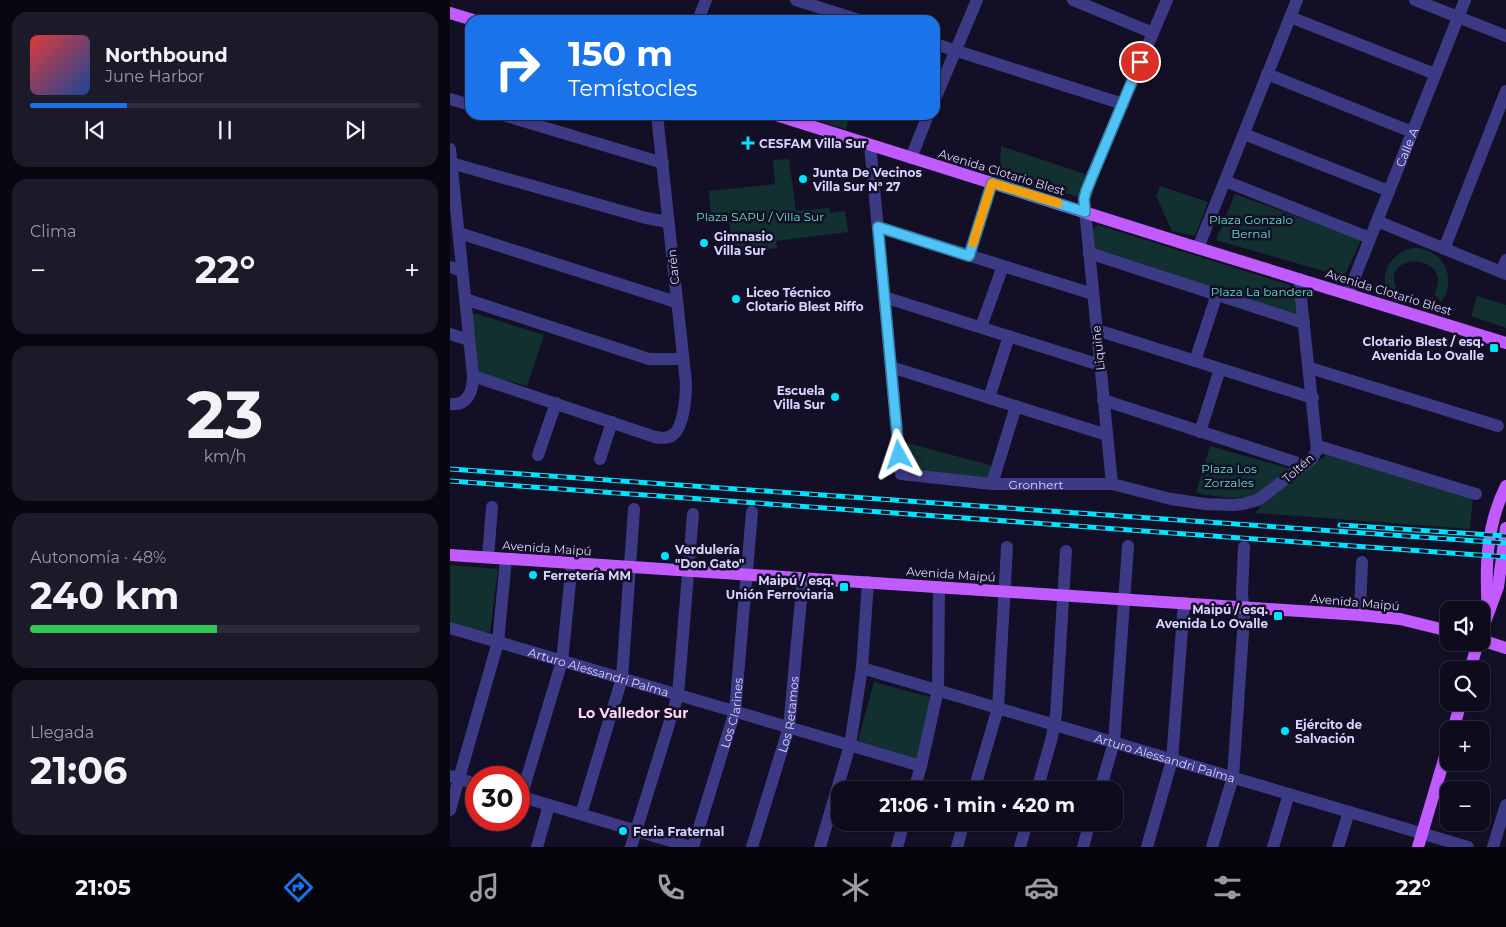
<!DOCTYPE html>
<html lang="es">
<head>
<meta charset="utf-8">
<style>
	:root { --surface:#0e0b1c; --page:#1c1929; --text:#f1f3f6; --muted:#9b9ba3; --line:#2e2b3b; --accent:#1a73e8 }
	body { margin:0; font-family:Montserrat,sans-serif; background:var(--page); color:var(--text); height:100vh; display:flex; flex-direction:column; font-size:19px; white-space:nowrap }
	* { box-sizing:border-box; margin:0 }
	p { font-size:16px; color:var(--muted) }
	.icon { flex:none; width:28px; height:28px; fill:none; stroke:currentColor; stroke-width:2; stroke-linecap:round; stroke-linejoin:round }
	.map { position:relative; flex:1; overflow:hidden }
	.drawer { display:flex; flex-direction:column; gap:12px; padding:12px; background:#08060f; width:450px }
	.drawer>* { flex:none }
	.banner { position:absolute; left:15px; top:15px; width:475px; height:105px; border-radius:15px; box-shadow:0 1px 4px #0004,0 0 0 1px var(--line); background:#1a73e8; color:#fff; overflow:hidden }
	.buttons { position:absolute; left:990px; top:601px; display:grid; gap:10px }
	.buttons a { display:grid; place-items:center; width:50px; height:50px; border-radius:10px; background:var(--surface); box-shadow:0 1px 4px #0004,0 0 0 1px var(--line); font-size:25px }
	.speed { position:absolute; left:15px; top:766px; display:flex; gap:10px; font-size:25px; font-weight:700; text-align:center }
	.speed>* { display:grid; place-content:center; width:65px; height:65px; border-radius:50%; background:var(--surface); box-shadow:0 1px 4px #0004,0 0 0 1px var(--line); line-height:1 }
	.speed .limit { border:8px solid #d22; background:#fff; color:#111 }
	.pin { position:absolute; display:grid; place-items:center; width:42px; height:42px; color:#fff; margin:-21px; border:2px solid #fff; border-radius:50%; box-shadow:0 1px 5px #0007 }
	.me { position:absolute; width:55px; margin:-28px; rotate:355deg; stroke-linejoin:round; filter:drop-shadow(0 0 4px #0008) }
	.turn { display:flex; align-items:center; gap:18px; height:105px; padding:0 20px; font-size:22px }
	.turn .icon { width:65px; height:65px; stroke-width:2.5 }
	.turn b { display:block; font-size:35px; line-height:42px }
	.big { font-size:38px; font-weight:700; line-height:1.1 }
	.drawer .tile { flex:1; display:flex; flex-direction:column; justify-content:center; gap:8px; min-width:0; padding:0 18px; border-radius:15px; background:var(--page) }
	.drawer .dial { align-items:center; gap:0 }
	.dial b { font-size:65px; line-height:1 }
	.song { display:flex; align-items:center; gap:15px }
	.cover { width:60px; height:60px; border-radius:8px; background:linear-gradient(135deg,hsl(0 70% 55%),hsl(220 70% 35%)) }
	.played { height:5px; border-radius:2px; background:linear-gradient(90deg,var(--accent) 25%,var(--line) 25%) }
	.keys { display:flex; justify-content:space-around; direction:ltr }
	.heat { display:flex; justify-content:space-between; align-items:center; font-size:28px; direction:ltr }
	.charge { height:8px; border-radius:4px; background:linear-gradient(90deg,#34c759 48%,var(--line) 0) }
	.trip { position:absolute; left:381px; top:781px; width:292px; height:50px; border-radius:15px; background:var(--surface); box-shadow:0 1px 4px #0004,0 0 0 1px var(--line); font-weight:700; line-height:50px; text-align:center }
	.dock { display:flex; height:80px; justify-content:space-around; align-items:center; background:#06040b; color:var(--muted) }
	.dock .icon { width:35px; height:35px }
	.dock .current { color:var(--accent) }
	.dock b { font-size:22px; color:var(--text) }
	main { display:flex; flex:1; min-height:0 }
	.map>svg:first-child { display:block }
	.green { fill:#12302f }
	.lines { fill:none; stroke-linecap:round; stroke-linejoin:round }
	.minor { stroke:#3d3a85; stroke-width:12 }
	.major { stroke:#c25bff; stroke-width:12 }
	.rail-casing { stroke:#00e5ff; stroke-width:5 }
	.rail { stroke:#130f26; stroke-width:3; stroke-dasharray:9; stroke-linecap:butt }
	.route-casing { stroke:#337fa1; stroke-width:12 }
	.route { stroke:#4fc3f7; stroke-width:9 }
	.slow { stroke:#f59e0b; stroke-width:9 }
	.poi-dot { fill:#00e5ff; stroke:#130f26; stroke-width:2 }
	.labels { text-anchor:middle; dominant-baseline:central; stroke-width:5; stroke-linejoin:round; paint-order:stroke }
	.poi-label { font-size:12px; font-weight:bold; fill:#d9d4ff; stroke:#130f26; text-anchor:start }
	.street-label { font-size:12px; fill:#d9d4ff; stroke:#130f26 }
	.park-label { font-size:12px; fill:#5fe0c0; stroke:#130f26 }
	.neighbourhood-label { font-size:14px; font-weight:bold; fill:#ffd6f0; stroke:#130f26 }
</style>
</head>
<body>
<main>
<section class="drawer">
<div class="tile">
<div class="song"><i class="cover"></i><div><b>Northbound</b><p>June Harbor</p></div></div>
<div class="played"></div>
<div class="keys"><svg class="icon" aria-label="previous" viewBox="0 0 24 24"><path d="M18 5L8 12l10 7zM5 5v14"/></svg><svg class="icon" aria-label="pause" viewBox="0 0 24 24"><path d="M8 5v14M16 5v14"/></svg><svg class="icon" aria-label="next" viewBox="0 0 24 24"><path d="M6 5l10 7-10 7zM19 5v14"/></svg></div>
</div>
<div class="tile"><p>Clima</p>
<div class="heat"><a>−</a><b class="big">22°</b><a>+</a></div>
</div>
<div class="tile dial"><b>23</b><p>km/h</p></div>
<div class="tile"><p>Autonomía · 48%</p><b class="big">240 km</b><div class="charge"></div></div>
<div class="tile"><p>Llegada</p><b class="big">21:06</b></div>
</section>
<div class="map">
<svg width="1056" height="847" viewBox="0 0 1056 847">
	<rect width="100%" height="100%" fill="#130f26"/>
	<g class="green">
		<polygon points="351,115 400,115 396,129"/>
		<polygon points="551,146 638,175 628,197 550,172"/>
		<polygon points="339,159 346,211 379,208 380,213 395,211 398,232 326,241 327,248 283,253 278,212 261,214 259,191 325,184 323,160"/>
		<polygon points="710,186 758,202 745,236 722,231 706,196"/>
		<polygon points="785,194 911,240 894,277 766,240"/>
		<polygon points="648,225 843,286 845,289 848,317 644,253 643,229"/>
		<path d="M966,248C994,250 1008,279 991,302L984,294C1006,255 931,249 946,288C952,305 969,305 982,297L989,304L980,310L939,298C927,275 941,250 966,248Z"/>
		<polygon points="1027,296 1056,305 1056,328 1021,316"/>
		<polygon points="24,313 94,335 77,386 29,373 21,316"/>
		<polygon points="454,442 543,466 539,478 456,471"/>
		<polygon points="760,446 841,469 802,497 778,498 746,493"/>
		<polygon points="876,455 1023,497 1020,529 805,513 813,504"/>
		<polygon points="0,565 48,569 40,633 0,622"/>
		<polygon points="424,682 484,698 467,760 407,744"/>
	</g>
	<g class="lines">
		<g class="minor">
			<polyline points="346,0 409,20"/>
			<polyline points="623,0 703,33"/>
			<polyline points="965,0 1056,36"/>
			<polyline points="840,17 985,74"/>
			<polyline points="248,20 256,0"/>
			<polyline points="485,44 673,104"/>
			<polyline points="817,74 962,132"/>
			<polyline points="0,99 20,105"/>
			<polyline points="485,99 527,0"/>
			<polyline points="53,115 213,163"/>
			<polyline points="794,134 939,191"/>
			<path id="s1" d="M420,145L451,474L542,484H662L721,499L755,504L783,505L793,504L808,500L862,459L867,450L849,279"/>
			<path d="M0,149L23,376C23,391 18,406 0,404"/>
			<polyline points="461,158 478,115"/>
			<polyline points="1,163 196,218 218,222"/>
			<polyline points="775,181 920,238"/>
			<polyline points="927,221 1056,274"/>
			<polyline points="428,227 643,294"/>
			<polyline points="9,233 226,302"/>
			<polyline points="748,248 847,0"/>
			<polyline points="994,249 1056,91"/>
			<polyline points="639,253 854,323"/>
			<polyline points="519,256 542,183"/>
			<polyline points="0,267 12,271"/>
			<polyline points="1051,272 1056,260"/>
			<path id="s2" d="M898,294L1015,0"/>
			<polyline points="434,297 650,365"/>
			<polyline points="15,299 199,359 233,359"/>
			<polyline points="531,327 553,266"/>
			<polyline points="647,330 863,398"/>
			<polyline points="0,334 19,340"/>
			<polyline points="745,361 767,294"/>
			<polyline points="441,367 657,435"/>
			<polyline points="860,368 1048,426"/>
			<path d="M23,376L205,437C210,438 216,439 221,436C234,430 236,396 236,383L207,115"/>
			<polyline points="539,398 559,336"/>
			<polyline points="653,400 854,465"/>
			<polyline points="750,432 770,369"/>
			<polyline points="868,446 1026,494"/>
			<polyline points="88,455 106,403"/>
			<polyline points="150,459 162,422"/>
			<polyline points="542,484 566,406"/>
			<polyline points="662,484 634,199 643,173 717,0"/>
			<polyline points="38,557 42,507"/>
			<polyline points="910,609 912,562"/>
			<path id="s3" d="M0,628L471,766"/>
			<path id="s4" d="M412,668L1018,847"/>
			<polyline points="0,776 26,784"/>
			<polyline points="464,790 471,766 488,690 489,587"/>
			<polyline points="524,790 548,708 557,547"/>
			<polyline points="587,790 602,737 606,714 616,551"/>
			<polyline points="650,790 664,742 678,546"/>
			<polyline points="69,796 241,847"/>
			<polyline points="71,797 112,661 122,563"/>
			<polyline points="0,810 48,642 56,559"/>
			<polyline points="131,814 172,678 184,509"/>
			<polyline points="87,847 99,805"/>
			<polyline points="181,847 228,695 243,514"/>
			<path id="s5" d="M243,847L285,711L302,512"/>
			<path id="s6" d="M302,847L339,727L353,578"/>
			<polyline points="370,847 400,745 412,668 418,582"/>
			<polyline points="447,847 454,822"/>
			<polyline points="507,847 514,822"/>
			<polyline points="570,847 577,822"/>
			<polyline points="633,847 640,822"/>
			<polyline points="697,847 722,760 734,603"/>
			<polyline points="762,847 783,777 794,617 792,593 794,547"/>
			<polyline points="823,847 839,794"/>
			<polyline points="888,847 899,812"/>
			<polyline points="1043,847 1056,805"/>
		</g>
		<g class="major">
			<polyline points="0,13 23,20"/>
			<polyline points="326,115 748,248 1056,343"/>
			<polyline points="0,555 910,615 950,619 999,631"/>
			<path d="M1038,612C1035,568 1036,526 1056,486"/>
			<polyline points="1031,633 1048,587 1056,528"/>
			<polyline points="1031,640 1056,648"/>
			<polyline points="1020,670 1028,642"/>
			<polyline points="1003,730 1011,702"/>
			<polyline points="968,847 999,743"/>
		</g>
		<g class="rail-casing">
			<g id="rail">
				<polyline points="0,469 1056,543"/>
				<polyline points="0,481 1056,557"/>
				<polyline points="890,525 1056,536"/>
			</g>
		</g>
		<use href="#rail" class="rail"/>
	</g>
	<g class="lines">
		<g class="route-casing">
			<polyline id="route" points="449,455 428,227 519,256 542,183 635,212 634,199 636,191 690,62"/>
		</g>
		<use href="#route" class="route"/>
		<polyline class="slow" points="523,243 542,183 608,203"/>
	</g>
	<g class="poi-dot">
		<path d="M295.5 135.5h5v5h5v5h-5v5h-5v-5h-5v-5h5z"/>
		<circle cx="353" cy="179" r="5"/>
		<circle cx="254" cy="243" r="5"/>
		<circle cx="286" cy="299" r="5"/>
		<rect x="1039" y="343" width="10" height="10" rx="2.5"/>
		<circle cx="385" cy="397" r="5"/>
		<circle cx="215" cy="556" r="5"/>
		<circle cx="83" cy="575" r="5"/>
		<rect x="389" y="582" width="10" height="10" rx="2.5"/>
		<rect x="823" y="611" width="10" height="10" rx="2.5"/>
		<circle cx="835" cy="731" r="5"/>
		<circle cx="173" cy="831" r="5"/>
	</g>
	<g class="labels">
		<g class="poi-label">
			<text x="309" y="143">CESFAM Villa Sur</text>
			<text x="363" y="172">Junta De Vecinos<tspan x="363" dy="14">Villa Sur Nª 27</tspan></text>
			<text x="264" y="236">Gimnasio<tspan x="264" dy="14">Villa Sur</tspan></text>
			<text x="296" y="292">Liceo Técnico<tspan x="296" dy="14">Clotario Blest Riffo</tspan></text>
			<text x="1034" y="341" text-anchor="end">Clotario Blest / esq.<tspan x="1034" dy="14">Avenida Lo Ovalle</tspan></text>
			<text x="375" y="390" text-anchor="end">Escuela<tspan x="375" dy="14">Villa Sur</tspan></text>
			<text x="225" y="549">Verdulería<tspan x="225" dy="14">"Don Gato"</tspan></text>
			<text x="93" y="575">Ferretería MM</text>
			<text x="384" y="580" text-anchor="end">Maipú / esq.<tspan x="384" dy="14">Unión Ferroviaria</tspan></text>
			<text x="818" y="609" text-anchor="end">Maipú / esq.<tspan x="818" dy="14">Avenida Lo Ovalle</tspan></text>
			<text x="845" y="724">Ejército de<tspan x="845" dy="14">Salvación</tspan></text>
			<text x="183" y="831">Feria Fraternal</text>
		</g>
		<g class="street-label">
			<text stroke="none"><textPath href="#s2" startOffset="158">Calle A</textPath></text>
			<text transform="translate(552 172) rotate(17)">Avenida Clotario Blest</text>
			<text transform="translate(223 267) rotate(-96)">Carén</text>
			<text transform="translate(939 292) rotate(17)">Avenida Clotario Blest</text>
			<text transform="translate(648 348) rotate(-96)">Liquiñe</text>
			<text transform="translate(848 468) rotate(-41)">Toltén</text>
			<text stroke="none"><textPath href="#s1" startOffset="466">Gronhert</textPath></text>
			<text transform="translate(97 548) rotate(4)">Avenida Maipú</text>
			<text transform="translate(501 574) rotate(4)">Avenida Maipú</text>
			<text transform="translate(905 602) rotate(5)">Avenida Maipú</text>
			<text stroke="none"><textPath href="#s3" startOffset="155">Arturo Alessandri Palma</textPath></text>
			<text stroke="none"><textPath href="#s5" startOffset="140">Los Clarines</textPath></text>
			<text stroke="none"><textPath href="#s6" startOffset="138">Los Retamos</textPath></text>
			<text stroke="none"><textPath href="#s4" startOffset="316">Arturo Alessandri Palma</textPath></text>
		</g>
		<g class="park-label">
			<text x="310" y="216">Plaza SAPU / Villa Sur</text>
			<text x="801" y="219">Plaza Gonzalo<tspan x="801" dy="14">Bernal</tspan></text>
			<text x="812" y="291">Plaza La bandera</text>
			<text x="779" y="468">Plaza Los<tspan x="779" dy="14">Zorzales</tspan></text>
		</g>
		<g class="neighbourhood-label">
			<text x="183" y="713">Lo Valledor Sur</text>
		</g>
	</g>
</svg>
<div class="buttons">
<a><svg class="icon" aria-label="sound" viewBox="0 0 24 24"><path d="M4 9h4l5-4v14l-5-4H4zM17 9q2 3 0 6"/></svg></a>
<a><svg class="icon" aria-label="search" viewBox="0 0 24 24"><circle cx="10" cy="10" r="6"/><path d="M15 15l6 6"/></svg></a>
<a>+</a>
<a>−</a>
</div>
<div class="speed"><div class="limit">30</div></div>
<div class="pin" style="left:690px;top:62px;background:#d93025"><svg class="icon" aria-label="arrive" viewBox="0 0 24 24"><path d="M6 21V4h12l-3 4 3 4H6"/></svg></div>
<svg class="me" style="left:449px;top:455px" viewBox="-20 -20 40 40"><path d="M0-17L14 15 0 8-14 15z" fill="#4fc3f7" stroke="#fff" stroke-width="4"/></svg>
<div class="trip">21:06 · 1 min · 420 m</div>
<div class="banner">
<div class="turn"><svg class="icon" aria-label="right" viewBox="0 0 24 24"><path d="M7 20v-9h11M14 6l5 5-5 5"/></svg><div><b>150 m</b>Temístocles</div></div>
</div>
</div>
</main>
<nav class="dock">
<b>21:05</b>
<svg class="icon current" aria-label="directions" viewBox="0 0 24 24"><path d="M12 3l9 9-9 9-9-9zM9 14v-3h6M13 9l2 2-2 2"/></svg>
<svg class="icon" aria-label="music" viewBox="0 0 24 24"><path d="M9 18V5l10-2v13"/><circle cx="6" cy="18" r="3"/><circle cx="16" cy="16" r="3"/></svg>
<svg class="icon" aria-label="phone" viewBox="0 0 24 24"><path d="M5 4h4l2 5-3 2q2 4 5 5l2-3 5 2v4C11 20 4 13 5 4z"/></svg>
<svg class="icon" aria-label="climate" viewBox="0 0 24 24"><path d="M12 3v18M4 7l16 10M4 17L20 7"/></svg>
<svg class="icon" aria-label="car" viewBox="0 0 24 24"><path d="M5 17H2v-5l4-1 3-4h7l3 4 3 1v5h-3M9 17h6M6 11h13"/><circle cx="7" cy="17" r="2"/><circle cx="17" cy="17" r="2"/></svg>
<svg class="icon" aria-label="filters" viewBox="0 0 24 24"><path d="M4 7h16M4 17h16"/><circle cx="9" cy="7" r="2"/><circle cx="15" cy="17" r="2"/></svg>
<b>22°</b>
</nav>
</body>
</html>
